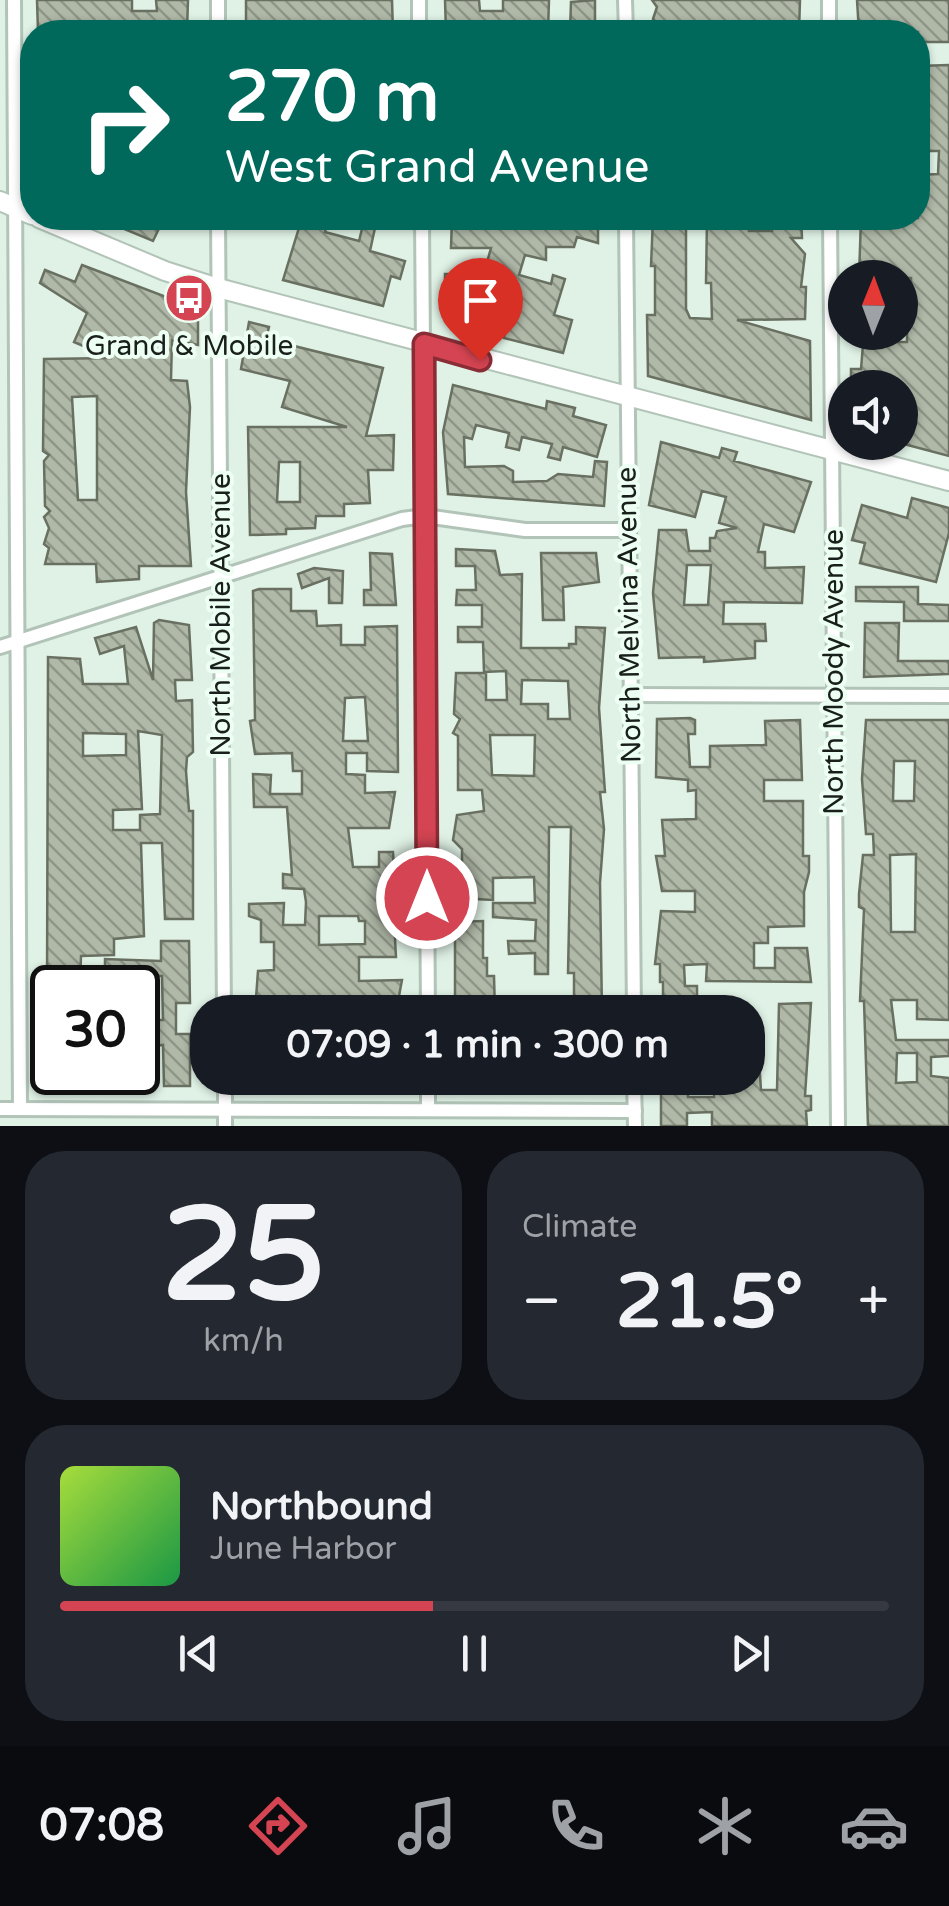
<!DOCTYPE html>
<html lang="en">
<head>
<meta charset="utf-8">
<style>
	:root { --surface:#171b24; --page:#242831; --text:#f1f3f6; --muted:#9ea1a6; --line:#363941; --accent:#d44452 }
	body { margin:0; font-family:"Varela Round",sans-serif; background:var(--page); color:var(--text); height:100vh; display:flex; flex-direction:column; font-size:38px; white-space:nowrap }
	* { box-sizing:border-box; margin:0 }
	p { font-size:32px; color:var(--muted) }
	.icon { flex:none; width:55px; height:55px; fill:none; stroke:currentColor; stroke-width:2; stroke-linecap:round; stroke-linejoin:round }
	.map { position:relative; height:1126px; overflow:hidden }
	.side { display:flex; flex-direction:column; gap:25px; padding:25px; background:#0d0f14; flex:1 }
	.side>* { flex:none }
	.banner { position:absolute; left:20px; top:20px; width:910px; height:210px; border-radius:40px; box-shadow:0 2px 8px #0004; background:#00695c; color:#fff; overflow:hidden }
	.needle { width:65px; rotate:1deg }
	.buttons { position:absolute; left:828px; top:260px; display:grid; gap:20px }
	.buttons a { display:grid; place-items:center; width:90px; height:90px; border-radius:50%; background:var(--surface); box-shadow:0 2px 8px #0004; font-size:50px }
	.speed { position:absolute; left:30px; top:965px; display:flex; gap:20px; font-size:50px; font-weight:700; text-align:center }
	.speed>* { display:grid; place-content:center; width:130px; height:130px; border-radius:50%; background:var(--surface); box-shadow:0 2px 8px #0004; line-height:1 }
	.speed .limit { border:5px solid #111; border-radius:15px; background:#fff; color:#111 }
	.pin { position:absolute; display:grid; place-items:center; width:85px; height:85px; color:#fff; margin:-102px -42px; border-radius:50% 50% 50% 0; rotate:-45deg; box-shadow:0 0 10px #0007 }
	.pin .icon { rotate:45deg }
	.me { position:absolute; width:110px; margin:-55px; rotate:0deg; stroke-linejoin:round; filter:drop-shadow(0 0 8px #0008) }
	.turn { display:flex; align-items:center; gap:35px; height:210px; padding:0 40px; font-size:45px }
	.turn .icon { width:130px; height:130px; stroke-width:2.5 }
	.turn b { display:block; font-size:70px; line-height:85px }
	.big { font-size:75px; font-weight:800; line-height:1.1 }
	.side .tile { flex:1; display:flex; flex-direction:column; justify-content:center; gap:15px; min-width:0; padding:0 35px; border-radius:40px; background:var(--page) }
	.side .dial { align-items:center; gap:0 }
	.dial b { font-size:130px; line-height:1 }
	.song { display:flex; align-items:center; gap:30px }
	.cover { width:120px; height:120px; border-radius:15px; background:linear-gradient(135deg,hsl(80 70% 55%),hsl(140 70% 35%)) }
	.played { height:10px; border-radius:5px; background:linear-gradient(90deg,var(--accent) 45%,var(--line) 45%) }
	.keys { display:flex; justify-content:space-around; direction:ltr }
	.heat { display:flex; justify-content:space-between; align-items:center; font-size:55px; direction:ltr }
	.side .tiles { flex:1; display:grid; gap:25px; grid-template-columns:1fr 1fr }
	.tile:last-child { grid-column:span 2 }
	.trip { position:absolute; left:190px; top:995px; width:575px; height:100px; border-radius:40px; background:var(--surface); box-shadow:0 2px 8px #0004; font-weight:800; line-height:100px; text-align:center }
	.tab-bar { display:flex; height:160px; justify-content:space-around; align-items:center; background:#090b0e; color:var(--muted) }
	.tab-bar .icon { width:70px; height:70px }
	.tab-bar .active { color:var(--accent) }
	.tab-bar b { font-size:45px; color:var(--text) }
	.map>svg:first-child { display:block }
	.building { fill:url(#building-back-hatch); stroke:#697061; stroke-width:2.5; fill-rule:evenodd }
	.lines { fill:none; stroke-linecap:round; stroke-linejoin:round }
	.minor-casing { stroke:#b2c4b8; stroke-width:18 }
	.major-casing { stroke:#b2c4b8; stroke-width:22 }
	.minor { stroke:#fff; stroke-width:12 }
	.major { stroke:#fff; stroke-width:18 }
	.route-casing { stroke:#8a2c35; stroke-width:25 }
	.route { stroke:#d44452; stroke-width:18 }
	.labels { text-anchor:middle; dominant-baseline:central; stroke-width:8; stroke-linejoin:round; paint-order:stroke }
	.poi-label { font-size:28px; fill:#191f1b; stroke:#edfff3 }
	.street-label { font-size:28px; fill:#191f1b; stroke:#edfff3 }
</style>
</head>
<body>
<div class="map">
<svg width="949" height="1126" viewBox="0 0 949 1126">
	<defs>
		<pattern id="building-back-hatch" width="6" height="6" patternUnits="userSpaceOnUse" patternTransform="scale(2.5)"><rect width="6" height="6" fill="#b0b9a8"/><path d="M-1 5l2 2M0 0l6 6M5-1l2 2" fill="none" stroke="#8e9688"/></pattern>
	</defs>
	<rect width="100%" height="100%" fill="#e0f2e6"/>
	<g class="building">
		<polygon points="37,0 132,0 132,11 157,11 156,0 188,0 187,31 154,31 154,24 109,24 109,32 94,32 94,27 38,32"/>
		<polygon points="246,0 392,0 393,32 246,32"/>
		<polygon points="445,0 479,0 480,11 503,11 503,0 549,0 548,32 446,32"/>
		<polygon points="595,0 595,32 570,32 571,2"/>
		<polygon points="652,0 800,0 799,32 650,32 658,24 653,19 657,7"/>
		<polygon points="857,0 949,0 949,42 918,42 918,32 859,32"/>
		<polygon points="949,65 949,456 900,443 900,388 851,388 851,369 861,369 864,332 885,332 885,342 907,342 907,323 912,323 911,278 859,278 861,218 918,218 918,175 938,174 939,151 918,151 918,66"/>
		<polygon points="98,218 164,218 153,241"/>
		<polygon points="302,218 329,218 325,232 359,241 363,225 375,228 370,251 405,261 400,279 391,276 383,306 283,280"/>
		<polygon points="452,218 598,218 598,243 577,237 574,247 546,247 546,260 525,255 519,275 551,284 553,275 565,279 554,315 572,320 563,353 504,338 505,332 470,323 491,248 451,248"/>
		<polygon points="653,218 686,218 686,309 690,318 712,319 711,283 706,283 707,218 749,218 749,231 772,231 772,218 801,218 802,238 791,238 805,254 801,287 806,287 805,319 737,320 810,341 811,420 648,376 647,315 655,315 655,266 651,266"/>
		<path d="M82,265L198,309V345L172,340L171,380L187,381L190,407L186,492L191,566H139V579L97,582L96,564H45L49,548L44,544L49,528L44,517L50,511L45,506L44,461L49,455L43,451L44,359L112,358L74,342L87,313L40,283L45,270L75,282ZM97,396V500H78L72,397Z"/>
		<polygon points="445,274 463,274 462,321 445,321"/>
		<path d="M249,322L269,327L266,339L383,368L366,436L394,435L393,470H368L370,503L344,504V516H316L315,528L286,529V534L250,535L248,427H347L282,407L290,381L241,369ZM279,462H300V502H277Z"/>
		<polygon points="453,385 546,409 547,401 575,408 573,416 606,425 597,457 563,447 560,460 548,457 552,444 522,437 519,450 506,447 509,433 476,425 472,439 464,437 465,467 504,466 513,471 513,482 547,481 558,474 593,477 595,461 607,462 604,506 448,494 443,432"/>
		<path d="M661,442L719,458L722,448L737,452L734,461L811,482L794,532L764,524L758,552H765V568L804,567L802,603L724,602L723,624H765L766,641H755V658L704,662V657L659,658L653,593L659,530H686L689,551H710V538H715L717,531L737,528L719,523L726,497L702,491L695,517L649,505ZM687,565H711L708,605H684Z"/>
		<polygon points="912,498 949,508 949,533 936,582 860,563 865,543 852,540 862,505 907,518"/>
		<path d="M456,549L495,551L500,575L522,574L521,648H569V644H576V627L605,628L599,708L605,792H600L604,829L600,883L602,1011H574V973H568L571,827H549L548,974H535V953L509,954L508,941H535L536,920L493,917V903H535L534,877L493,878V900L455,898V866H462V849L453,840L457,815L484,811L482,790H458V736L453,733L460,719L454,714L456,673H486V700H507L506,671L484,672L483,642H458V627H482V605H456L457,590H476L475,566H456ZM522,680L568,681L570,719H548V704H521ZM490,735H535L534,776L492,775Z"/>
		<polygon points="370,553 392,554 396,605 364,605 364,590 371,590"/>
		<polygon points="541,553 596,553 599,582 563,587 564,620 543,620"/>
		<polygon points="314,568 343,571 342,603 329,603 329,578 302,588 298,574"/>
		<polygon points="856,587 918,587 918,604 949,605 949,621 904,621 904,602 856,601"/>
		<path d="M259,589H291V611H316L317,626L341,625V645H365V627L397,626L398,772L367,771V753H346V774L365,775V793L395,792L389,828H348L353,867H379V852H393L394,867L399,866L393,902L396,957H359V981L402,980L396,1012H255L258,971L274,970V942H261V920L249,916V904L284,903L283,925H305L306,902L304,889L283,888V874L292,875L287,807H254L253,774L271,775L270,794H302V771H293L292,753L255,754L250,721L255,720L253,591ZM365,697L368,741H343L345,698ZM319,916H358L359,921H365V944L319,945Z"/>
		<path d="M159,620L189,625L192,680H175L176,701L192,700L193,752L187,757L186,771L189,811H193V919H165L162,843H141L144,936L114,939V955L81,956L80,988H47L48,657L80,659L83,684H128L124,646L100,654L95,638L136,627L153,680L154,623ZM138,731L162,735L160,814L140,815V830H113V810L142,809ZM83,733L126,734V755L83,756Z"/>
		<polygon points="865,623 899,623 898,661 949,661 949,674 864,677"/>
		<polygon points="690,718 695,720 695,734 688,734 690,767 710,767 710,746 766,745 765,721 800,720 802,780 764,780 764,801 803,801 803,856 809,856 809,872 804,892 804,926 768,927 768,943 754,943 754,968 775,968 775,948 807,948 811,982 706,981 707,964 684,965 685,986 697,986 697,1002 684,1002 684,1012 663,1012 663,982 660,982 660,964 655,964 661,911 695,912 695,891 662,891 656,856 665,856 662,820 696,819 696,790 688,791 688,780 656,777 657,719"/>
		<path d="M866,720H949V1020L917,1019V1000H891L896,1040H949V1056L931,1057V1076L949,1078V1126H868L864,1001H860L864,909L859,907V894L863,855H874L873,834H866L862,779ZM894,761H915L914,801H893ZM916,854L915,932H891L890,855ZM897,1053H917V1082L896,1083Z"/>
		<polygon points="483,921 483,958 487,958 487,976 494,976 495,1012 455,1012 455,922"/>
		<polygon points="161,941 189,941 190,1003 176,1003 176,1034 190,1034 190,1086 164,1086 163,1045 138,1048 138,1020 163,1020 162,976 142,975 141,988 105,988 105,959 161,961"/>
		<polygon points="811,1003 805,1096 811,1096 811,1110 806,1111 807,1126 712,1126 712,1112 687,1113 687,1126 661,1126 661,1078 687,1079 688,1097 714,1097 715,1080 748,1078 748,1059 759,1059 761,1090 777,1090 779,1004"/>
	</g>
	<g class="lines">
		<g class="minor-casing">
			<g id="minor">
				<polyline points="14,0 20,1109"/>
				<polyline points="419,0 419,32"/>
				<polyline points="625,0 626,32"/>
				<polyline points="829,0 829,32"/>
				<polyline points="218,32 218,0"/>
				<polyline points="218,218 224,1012"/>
				<polyline points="422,218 428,1012"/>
				<polyline points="626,218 634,1012"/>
				<polyline points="830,218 838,1126"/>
				<polyline points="0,647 402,519 425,516 525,530 629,530"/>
				<polyline points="630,695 949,696"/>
				<polyline points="225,1078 225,1126"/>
				<polyline points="428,1078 428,1110"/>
				<polyline points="634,1078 635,1126"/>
				<polyline points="0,1109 635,1111"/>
			</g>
		</g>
		<g class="major-casing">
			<g id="major">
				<polyline points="0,201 32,215"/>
				<polyline points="39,218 165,271 218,288 949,481"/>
			</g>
		</g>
		<use href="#minor" class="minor"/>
		<use href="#major" class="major"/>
	</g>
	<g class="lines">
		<g class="route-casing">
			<polyline id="route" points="427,898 424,344 480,360"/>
		</g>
		<use href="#route" class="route"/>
	</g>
	<defs>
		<g id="bus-disc" transform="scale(2.5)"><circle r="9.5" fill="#d44452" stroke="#edfff3"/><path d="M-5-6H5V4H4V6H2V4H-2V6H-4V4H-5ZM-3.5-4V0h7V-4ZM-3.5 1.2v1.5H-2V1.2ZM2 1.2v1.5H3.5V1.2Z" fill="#fff"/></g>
	</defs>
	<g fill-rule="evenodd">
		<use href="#bus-disc" x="189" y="298"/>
	</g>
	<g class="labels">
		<g class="poi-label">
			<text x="189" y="346">Grand &amp; Mobile</text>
		</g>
		<g class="street-label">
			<text transform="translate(221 615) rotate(-90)">North Mobile Avenue</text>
			<text transform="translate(629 615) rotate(-91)">North Melvina Avenue</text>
			<text transform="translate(834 672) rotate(-90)">North Moody Avenue</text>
		</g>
	</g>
</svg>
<div class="buttons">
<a><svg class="needle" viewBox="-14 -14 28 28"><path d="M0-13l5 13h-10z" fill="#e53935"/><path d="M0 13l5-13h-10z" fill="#9ea1a6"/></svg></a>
<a><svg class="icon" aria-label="sound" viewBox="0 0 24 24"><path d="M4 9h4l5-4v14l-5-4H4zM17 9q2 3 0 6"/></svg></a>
</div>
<div class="speed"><div class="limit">30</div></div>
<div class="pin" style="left:480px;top:360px;background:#d93025"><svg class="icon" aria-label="arrive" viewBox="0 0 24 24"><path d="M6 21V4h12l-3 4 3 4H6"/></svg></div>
<svg class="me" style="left:427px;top:898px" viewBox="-20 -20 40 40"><circle r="17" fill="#d44452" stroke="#fff" stroke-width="3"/><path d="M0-11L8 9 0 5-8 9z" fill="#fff"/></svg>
<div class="trip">07:09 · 1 min · 300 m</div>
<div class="banner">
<div class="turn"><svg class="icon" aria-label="right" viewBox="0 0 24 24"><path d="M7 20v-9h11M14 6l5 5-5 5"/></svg><div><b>270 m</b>West Grand Avenue</div></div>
</div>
</div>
<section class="side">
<div class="tiles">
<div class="tile dial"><b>25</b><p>km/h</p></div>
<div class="tile"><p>Climate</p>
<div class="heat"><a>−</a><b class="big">21.5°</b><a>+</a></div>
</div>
<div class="tile">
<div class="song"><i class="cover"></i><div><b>Northbound</b><p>June Harbor</p></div></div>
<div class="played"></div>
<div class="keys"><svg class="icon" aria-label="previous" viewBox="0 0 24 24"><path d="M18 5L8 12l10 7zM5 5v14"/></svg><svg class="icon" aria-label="pause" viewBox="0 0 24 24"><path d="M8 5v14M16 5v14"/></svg><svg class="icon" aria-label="next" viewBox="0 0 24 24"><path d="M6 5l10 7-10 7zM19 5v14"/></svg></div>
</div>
</div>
</section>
<nav class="tab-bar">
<b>07:08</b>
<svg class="icon active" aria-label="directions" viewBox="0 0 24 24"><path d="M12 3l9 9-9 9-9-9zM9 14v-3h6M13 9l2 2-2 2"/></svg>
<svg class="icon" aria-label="music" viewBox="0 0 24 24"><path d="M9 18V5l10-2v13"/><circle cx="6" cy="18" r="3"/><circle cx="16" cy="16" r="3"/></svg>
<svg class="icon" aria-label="phone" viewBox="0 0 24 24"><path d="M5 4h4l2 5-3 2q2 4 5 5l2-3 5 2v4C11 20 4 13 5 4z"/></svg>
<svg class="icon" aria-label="climate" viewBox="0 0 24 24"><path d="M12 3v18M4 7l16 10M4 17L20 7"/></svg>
<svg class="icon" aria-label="car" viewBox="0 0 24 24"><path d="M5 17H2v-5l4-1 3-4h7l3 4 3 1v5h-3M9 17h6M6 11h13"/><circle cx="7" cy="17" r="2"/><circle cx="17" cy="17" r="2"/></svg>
</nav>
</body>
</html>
